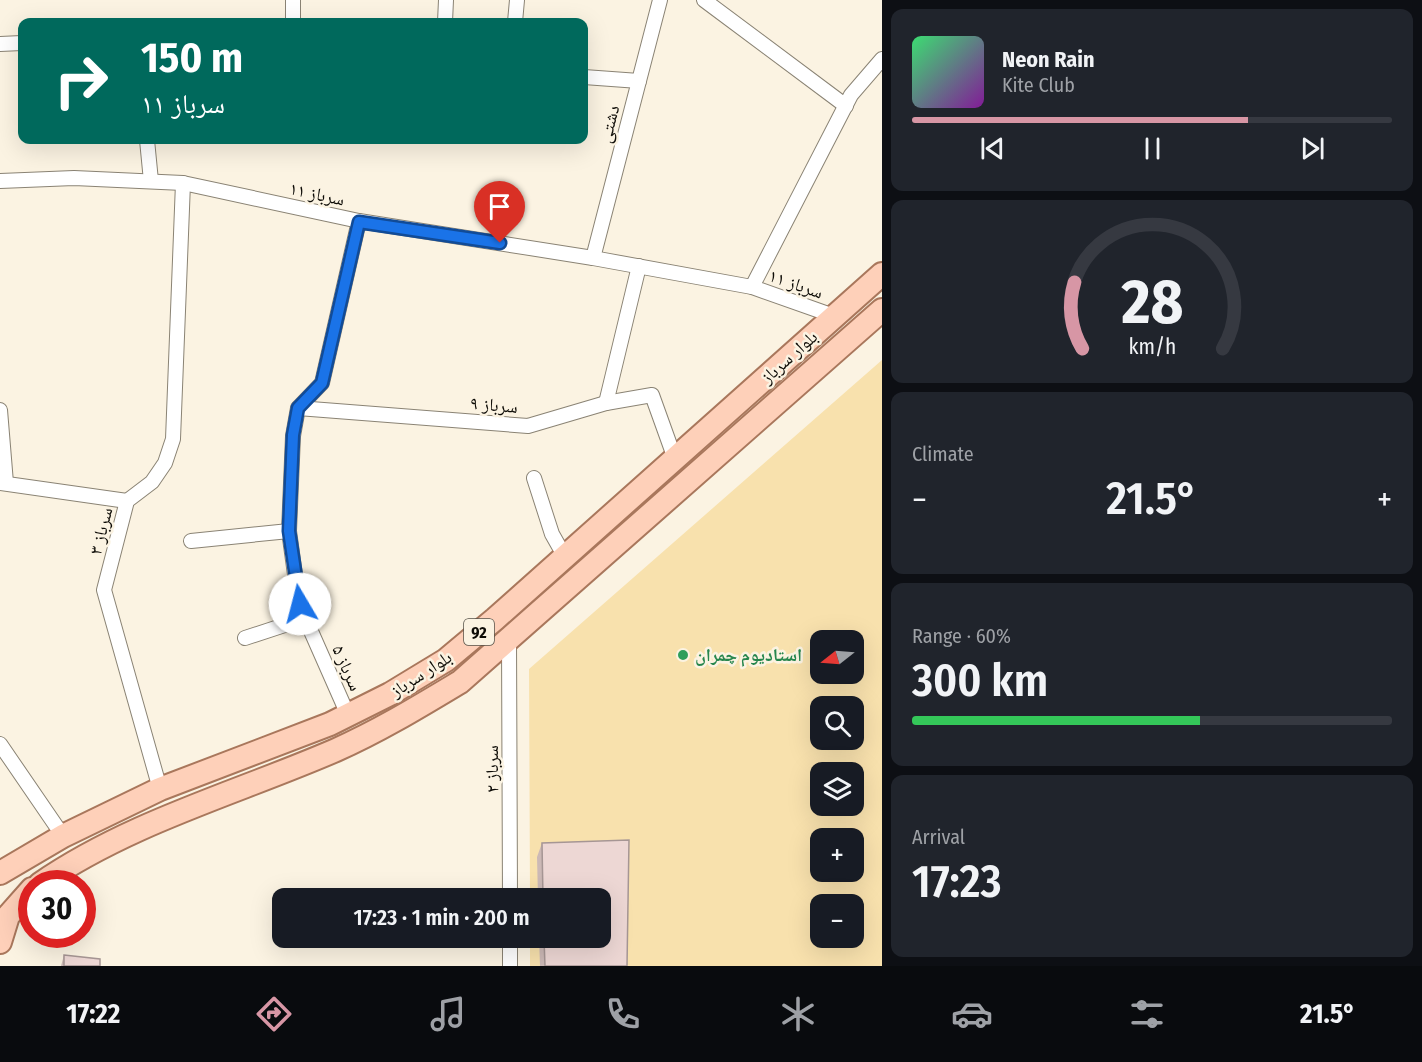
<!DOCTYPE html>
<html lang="en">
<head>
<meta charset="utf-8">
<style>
	:root { --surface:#171b24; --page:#20242c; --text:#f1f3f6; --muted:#9ea1a6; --line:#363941; --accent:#d796a5 }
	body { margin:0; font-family:"Fira Sans Condensed","Noto Naskh Arabic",sans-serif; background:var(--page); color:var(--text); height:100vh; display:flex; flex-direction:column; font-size:22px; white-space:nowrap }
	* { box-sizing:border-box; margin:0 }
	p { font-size:20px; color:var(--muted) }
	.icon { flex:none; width:33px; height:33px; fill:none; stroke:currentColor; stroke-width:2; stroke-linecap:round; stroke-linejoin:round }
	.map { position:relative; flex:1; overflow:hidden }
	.panel { display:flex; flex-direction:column; gap:9px; padding:9px; background:#0d0f14; width:540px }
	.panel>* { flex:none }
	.guide { position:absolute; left:18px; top:18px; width:570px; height:126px; border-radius:12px; box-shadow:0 6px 24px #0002; background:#00695c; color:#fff; overflow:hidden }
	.needle { width:39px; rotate:253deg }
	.tools { position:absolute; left:810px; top:630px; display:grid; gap:12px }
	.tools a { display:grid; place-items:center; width:54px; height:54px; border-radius:12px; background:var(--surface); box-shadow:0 6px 24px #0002; font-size:30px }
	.speed { position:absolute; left:18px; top:870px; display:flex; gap:12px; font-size:30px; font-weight:700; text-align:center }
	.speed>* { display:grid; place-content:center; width:78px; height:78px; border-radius:50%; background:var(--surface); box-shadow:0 6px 24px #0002; line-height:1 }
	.speed .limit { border:9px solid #d22; background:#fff; color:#111 }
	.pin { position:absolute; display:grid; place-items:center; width:51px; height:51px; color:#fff; margin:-62px -26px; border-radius:50% 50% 50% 0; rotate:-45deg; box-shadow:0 0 6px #0007 }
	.pin .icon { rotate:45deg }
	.me { position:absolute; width:66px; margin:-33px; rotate:352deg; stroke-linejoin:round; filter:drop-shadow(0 0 4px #0008) }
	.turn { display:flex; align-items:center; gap:21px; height:126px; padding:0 24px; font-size:27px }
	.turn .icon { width:78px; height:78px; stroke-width:2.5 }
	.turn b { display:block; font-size:42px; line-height:51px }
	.big { font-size:45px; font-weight:600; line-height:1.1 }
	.panel .tile { flex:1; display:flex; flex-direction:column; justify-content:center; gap:9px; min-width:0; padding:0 21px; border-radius:12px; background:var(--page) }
	.panel .dial { align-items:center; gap:0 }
	.dial svg { height:156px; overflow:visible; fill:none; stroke:var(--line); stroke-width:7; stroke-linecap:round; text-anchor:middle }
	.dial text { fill:var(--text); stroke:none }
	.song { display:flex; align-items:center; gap:18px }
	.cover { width:72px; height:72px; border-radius:9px; background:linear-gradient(135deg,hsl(140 70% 55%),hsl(290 70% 35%)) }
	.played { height:6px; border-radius:3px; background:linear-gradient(90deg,var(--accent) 70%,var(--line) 70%) }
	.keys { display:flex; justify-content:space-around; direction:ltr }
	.heat { display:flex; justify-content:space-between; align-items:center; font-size:33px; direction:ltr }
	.charge { height:9px; border-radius:4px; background:linear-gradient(90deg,#34c759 60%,var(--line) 0) }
	.trip { position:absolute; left:272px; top:888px; width:339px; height:60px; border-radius:12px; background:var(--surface); box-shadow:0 6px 24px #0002; font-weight:600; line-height:60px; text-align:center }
	.tabs { display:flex; height:96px; justify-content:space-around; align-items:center; background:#090b0e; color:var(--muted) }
	.tabs .icon { width:42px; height:42px }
	.tabs .current { color:var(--accent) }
	.tabs b { font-size:27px; color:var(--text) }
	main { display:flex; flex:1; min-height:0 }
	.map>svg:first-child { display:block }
	.green { fill:#f8e1ad; fill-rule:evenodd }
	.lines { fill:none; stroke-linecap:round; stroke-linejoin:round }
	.street-casing { stroke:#8a8374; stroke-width:16 }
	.primary-casing { stroke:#a9775c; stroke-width:26 }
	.street { stroke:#fff; stroke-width:14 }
	.primary { stroke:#fed0b9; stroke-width:22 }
	.wall { fill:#ccb9b6 }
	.building { fill:#edd7d4; stroke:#a69694; stroke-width:1.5 }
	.route-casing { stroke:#114b97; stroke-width:15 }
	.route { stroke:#1a73e8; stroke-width:10 }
	.leisure-dot { fill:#2e9e5b; stroke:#fbf3e2; stroke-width:2 }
	.labels { text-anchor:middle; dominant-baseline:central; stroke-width:5; stroke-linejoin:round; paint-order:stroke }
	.shield { fill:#fbf3e2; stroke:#545148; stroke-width:1.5 }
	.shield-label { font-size:16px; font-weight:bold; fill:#0d0b06 }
	.street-label { font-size:18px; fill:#0d0b06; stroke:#fbf3e2 }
	.leisure-label { font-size:18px; font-weight:bold; fill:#27864d; stroke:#fbf3e2; text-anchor:start }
</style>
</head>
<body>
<main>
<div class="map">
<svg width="882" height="966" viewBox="0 0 882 966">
	<rect width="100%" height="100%" fill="#fbf3e2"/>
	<path class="green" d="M882,360V966H530V938H600V898H530L529,669ZM820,640H854V674H820ZM820,706H854V740H820ZM820,772H854V806H820ZM820,838H854V872H820ZM820,904H854V938H820Z"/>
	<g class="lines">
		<g class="street-casing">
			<g id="street">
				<polyline points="704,0 846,106"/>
				<polyline points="293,22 293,0"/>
				<polyline points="445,22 446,0"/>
				<polyline points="515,22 517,0"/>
				<polyline points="0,44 22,43"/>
				<polyline points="584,77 639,81"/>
				<polyline points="147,140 151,181"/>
				<polyline points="0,181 74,178 183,183 359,221 593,258 752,287 834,316"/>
				<polyline points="593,258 660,0"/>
				<polyline points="752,287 851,95 882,59"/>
				<polyline points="606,403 639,266"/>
				<polyline points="298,408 528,426 606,403 652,395 675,459"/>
				<polyline points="0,410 6,483"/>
				<polyline points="534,478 552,534 565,557"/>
				<polyline points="0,483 127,501"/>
				<polyline points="191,541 289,531"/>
				<polyline points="245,638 306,618"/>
				<polyline points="509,640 510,898"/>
				<polyline points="348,715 299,604 289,531 293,436 298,408 322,383 359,221"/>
				<polyline points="0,744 63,836"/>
				<polyline points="160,789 104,590 127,501 152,482 165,463 173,439 183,183"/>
				<polyline points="510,938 510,966"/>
			</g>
		</g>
		<g class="primary-casing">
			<g id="primary">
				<polyline points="0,873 63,836 160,789 330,724 390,694 446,660 495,619 882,274"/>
				<path d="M40,884C130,822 237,793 336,750C379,731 420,706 460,682L882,310"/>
				<polyline points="0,942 8,916 32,889"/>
			</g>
		</g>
		<use href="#street" class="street"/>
		<use href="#primary" class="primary"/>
	</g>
	<g class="wall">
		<polygon points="629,840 627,966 540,966 539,938 600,938 600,898 538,898 537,857 542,843"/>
		<polygon points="64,955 100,966 61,966"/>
	</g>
	<g class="building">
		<polygon points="629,840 627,966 545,966 544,938 600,938 600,898 543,898 542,843"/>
		<polygon points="64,955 100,959 100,966 64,966"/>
	</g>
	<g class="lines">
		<g class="route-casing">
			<polyline id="route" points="300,604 289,531 293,435 298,408 322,383 359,222 500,243"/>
		</g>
		<use href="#route" class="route"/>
	</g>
	<circle class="leisure-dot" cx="683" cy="655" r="6"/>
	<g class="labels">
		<rect class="shield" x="464" y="619" width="30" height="26" rx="4.5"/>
		<g class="shield-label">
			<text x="479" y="632">92</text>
		</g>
		<g class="street-label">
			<text transform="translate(609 124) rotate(-76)">دشتی</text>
			<text transform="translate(317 194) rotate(12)">سرباز ۱۱</text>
			<text transform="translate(796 284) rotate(19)">سرباز ۱۱</text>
			<text transform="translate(789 357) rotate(-42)">بلوار سرباز</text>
			<text transform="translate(494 405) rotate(5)">سرباز ۹</text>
			<text transform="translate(101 531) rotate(-76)">سرباز ۳</text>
			<text transform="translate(347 668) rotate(66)">سرباز ۵</text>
			<text transform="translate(421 674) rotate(-33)">بلوار سرباز</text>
			<text transform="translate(492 769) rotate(-90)">سرباز ۲</text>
		</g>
		<g class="leisure-label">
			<text x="695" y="655">استادیوم چمران</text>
		</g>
	</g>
</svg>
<div class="tools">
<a><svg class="needle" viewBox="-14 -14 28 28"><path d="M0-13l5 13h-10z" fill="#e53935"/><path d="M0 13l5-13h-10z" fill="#9ea1a6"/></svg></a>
<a><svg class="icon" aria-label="search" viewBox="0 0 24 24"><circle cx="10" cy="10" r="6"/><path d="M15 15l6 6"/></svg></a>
<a><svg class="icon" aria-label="layers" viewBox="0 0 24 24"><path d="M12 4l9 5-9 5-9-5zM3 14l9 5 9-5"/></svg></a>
<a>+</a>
<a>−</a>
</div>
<div class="speed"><div class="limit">30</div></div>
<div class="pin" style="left:500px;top:243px;background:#d93025"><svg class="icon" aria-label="arrive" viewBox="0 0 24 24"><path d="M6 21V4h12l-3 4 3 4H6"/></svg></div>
<svg class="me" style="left:300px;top:604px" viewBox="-20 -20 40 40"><circle r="19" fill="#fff"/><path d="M0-13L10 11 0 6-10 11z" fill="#1a73e8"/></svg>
<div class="trip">17:23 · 1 min · 200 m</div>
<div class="guide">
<div class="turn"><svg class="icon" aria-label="right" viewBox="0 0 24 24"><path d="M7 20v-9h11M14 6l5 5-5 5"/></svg><div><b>150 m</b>سرباز ۱۱</div></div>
</div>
</div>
<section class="panel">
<div class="tile">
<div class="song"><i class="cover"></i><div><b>Neon Rain</b><p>Kite Club</p></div></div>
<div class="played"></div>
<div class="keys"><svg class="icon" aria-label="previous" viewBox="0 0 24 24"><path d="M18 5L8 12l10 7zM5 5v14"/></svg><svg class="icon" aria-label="pause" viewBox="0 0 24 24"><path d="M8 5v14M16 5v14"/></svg><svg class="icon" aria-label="next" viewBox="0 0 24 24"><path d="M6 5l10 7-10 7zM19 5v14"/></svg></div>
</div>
<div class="tile dial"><svg viewBox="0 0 100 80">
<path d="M14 69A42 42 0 1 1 86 69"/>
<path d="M14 69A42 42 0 0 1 10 35" stroke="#d796a5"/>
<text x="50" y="56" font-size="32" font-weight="700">28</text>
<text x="50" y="72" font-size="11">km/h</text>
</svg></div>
<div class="tile"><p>Climate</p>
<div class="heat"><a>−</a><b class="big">21.5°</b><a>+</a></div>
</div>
<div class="tile"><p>Range · 60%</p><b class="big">300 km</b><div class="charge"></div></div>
<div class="tile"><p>Arrival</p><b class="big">17:23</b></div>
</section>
</main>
<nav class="tabs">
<b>17:22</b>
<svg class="icon current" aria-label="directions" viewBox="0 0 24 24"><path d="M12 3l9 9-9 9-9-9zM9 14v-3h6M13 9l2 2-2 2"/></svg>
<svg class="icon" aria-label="music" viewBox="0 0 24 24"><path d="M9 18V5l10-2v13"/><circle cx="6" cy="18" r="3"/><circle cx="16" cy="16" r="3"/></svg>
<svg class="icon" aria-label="phone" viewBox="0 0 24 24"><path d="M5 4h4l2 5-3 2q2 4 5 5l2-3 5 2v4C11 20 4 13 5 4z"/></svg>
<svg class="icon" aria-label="climate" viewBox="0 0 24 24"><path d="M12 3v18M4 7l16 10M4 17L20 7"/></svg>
<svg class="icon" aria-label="car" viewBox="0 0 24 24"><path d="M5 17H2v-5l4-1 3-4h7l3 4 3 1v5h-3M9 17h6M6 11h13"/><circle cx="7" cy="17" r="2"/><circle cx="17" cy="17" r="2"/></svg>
<svg class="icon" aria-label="filters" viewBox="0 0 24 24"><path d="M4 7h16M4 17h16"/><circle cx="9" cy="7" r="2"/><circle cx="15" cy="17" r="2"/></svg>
<b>21.5°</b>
</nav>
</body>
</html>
